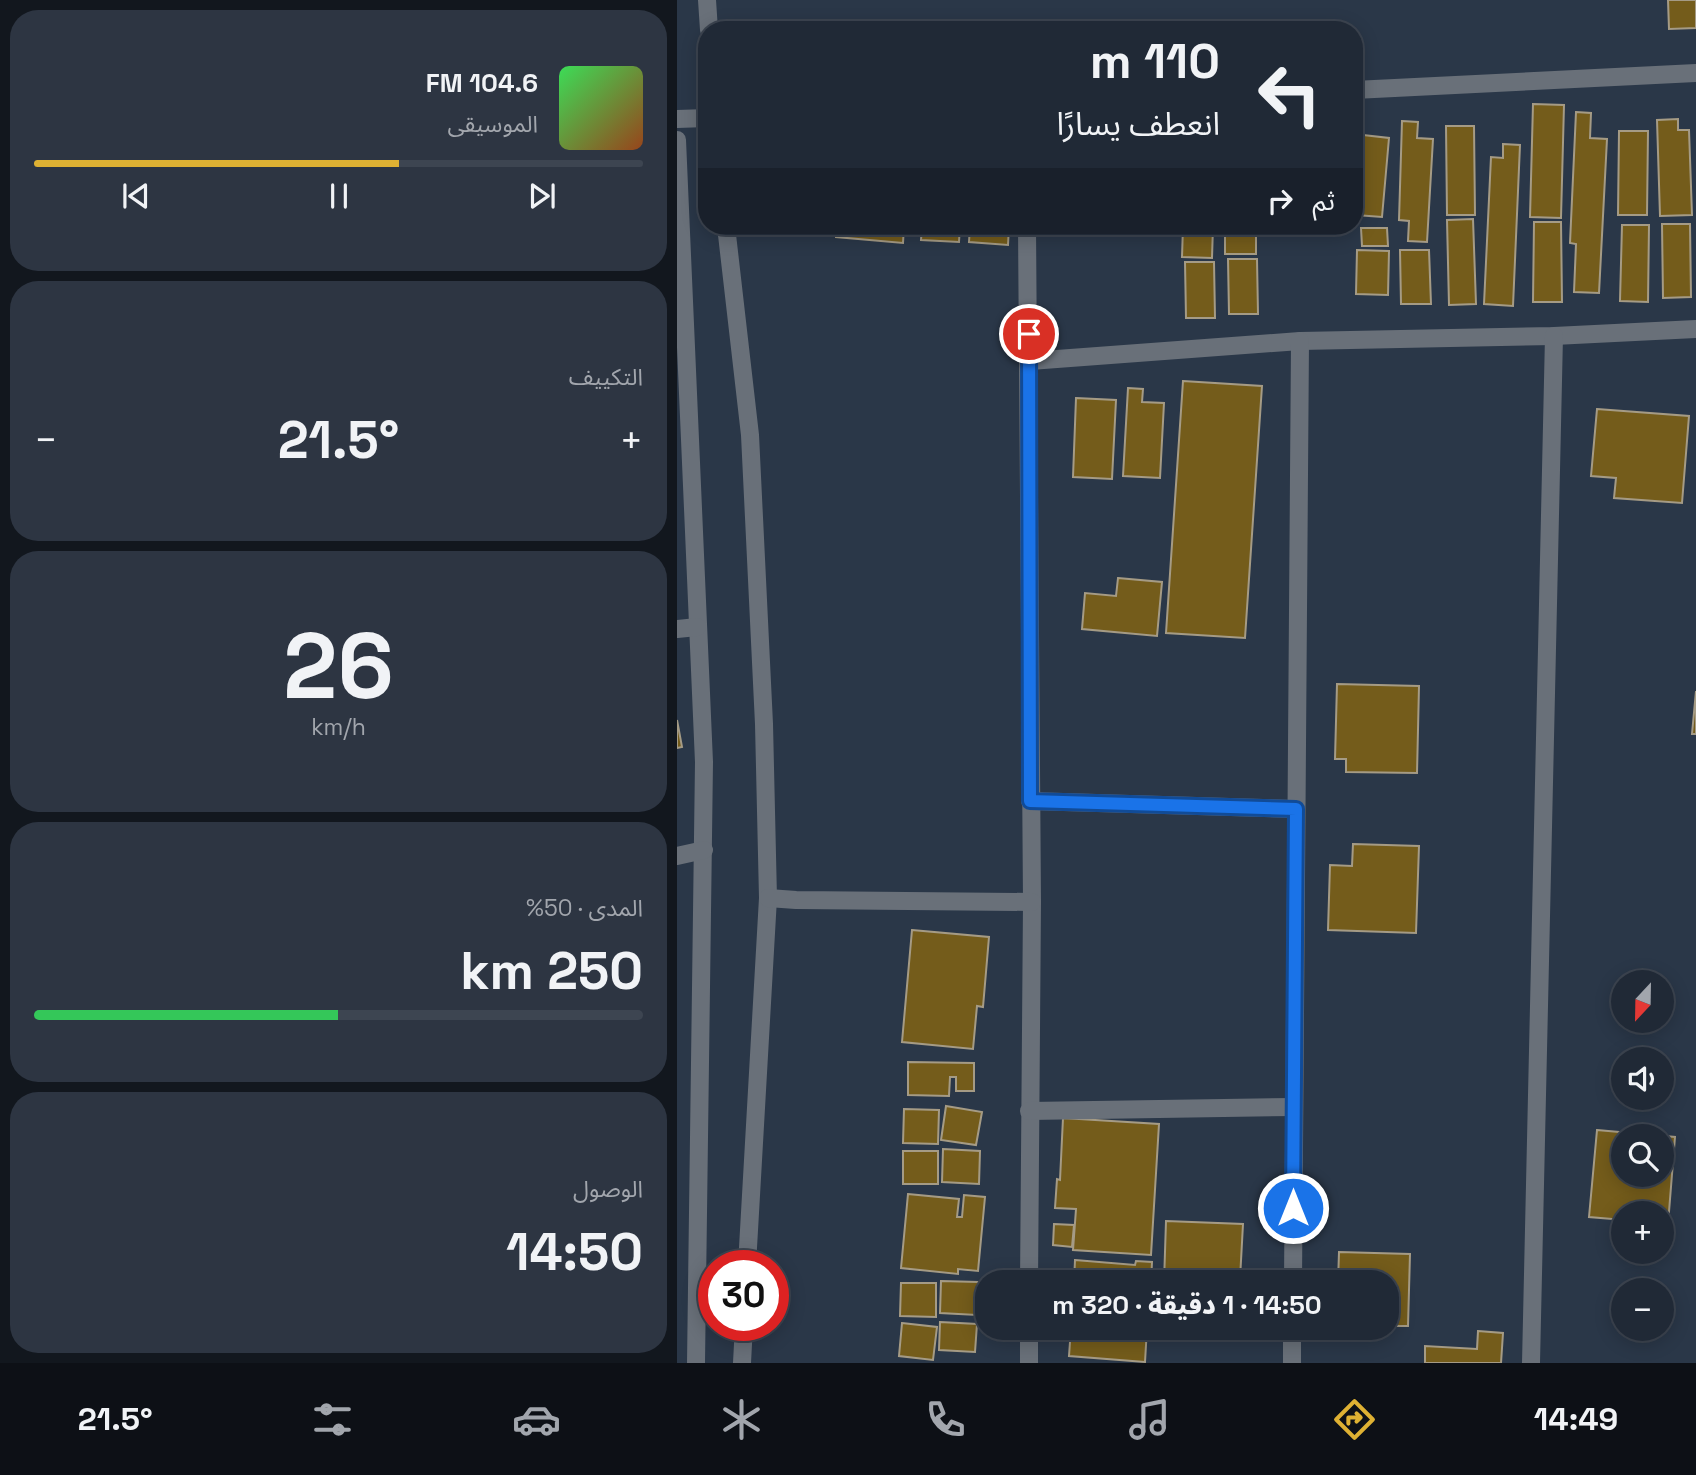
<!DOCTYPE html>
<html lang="ar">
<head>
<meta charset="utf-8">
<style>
	:root { --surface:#202936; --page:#2d3542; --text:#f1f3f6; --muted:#a2a6ad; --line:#3d4551; --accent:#deb133 }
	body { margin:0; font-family:"Space Grotesk","Noto Sans Arabic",sans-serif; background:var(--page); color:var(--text); direction:rtl; height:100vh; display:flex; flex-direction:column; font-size:26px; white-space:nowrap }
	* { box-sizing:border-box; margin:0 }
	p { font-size:23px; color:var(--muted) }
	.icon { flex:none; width:38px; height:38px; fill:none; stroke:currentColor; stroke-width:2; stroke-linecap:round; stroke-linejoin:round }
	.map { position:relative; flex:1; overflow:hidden; direction:ltr }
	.side { display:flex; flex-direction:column; gap:10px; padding:10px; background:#12171e; width:677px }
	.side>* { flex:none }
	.hud { position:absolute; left:21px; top:21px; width:665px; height:214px; border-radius:28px; box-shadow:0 4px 18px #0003,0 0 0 2px var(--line); direction:rtl; background:#202936; color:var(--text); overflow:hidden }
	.needle { width:46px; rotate:202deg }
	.tools { position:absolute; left:934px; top:970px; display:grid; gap:14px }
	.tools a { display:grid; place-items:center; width:63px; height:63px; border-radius:50%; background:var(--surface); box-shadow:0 4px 18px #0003,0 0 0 2px var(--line); font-size:35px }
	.speed { position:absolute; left:21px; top:1250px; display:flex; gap:14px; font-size:35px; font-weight:700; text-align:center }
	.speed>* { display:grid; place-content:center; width:91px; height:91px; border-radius:50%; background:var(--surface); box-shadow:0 4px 18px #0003,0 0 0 2px var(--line); line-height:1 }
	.speed .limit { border:10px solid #d22; background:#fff; color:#111 }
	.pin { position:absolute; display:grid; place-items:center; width:60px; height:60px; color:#fff; margin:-30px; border:4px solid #fff; border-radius:50%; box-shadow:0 2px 7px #0007 }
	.me { position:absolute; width:77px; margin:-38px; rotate:0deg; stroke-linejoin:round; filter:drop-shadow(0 0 5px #0008) }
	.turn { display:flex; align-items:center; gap:24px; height:147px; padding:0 28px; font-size:32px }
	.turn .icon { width:91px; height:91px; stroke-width:2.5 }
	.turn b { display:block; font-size:49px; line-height:60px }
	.then { display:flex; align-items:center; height:66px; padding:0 28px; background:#0003; gap:14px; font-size:26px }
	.big { font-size:52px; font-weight:800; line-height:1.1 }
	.side .card { flex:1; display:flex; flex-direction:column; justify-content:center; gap:10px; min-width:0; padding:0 24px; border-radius:28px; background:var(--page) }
	.side .dial { align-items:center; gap:0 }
	.dial b { font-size:91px; line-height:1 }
	.song { display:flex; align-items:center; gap:21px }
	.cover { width:84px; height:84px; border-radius:10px; background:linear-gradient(135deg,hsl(130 70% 55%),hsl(20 70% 35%)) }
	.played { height:7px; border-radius:4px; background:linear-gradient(90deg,var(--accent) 60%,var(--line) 60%) }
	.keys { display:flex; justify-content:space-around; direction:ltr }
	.heat { display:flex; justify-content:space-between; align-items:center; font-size:38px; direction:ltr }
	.charge { height:10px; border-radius:5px; background:linear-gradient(90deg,#34c759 50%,var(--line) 0) }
	.trip { position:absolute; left:298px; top:1270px; width:424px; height:70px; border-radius:28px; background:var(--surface); box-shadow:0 4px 18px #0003,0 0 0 2px var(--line); font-weight:800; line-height:70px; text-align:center; direction:rtl }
	.tabs { display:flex; height:112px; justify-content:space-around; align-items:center; background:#0d1016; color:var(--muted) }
	.tabs .icon { width:49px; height:49px }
	.tabs .active { color:var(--accent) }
	.tabs b { font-size:32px; color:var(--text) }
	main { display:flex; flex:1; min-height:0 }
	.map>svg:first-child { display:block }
	.building { fill:#745c1b; stroke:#a59b85; stroke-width:2; fill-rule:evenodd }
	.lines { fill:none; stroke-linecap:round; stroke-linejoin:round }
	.minor { stroke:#697079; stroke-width:18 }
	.route-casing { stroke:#114b97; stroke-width:18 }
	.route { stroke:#1a73e8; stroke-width:12 }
</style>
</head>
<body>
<main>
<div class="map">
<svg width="1019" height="1363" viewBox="0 0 1019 1363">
	<rect width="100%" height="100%" fill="#2a3748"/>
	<g class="building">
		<polygon points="991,0 1019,0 1019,28 992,29"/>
		<polygon points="856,104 887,105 884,218 853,217"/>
		<polygon points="899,112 914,113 913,138 930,139 922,293 897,292 899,244 893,243"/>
		<polygon points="1001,119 1001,130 1012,130 1015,215 983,216 980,120"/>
		<polygon points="725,121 741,122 740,138 756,139 750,242 731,241 732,221 722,220"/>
		<polygon points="769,126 797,126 798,215 770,215"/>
		<polygon points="942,131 971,131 970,215 941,215"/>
		<polygon points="686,135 712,138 705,217 679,215"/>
		<polygon points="826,144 843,145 836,306 807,304 814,157 826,158"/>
		<polygon points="796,219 799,304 772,305 770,220"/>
		<polygon points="857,222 884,222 885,302 856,302"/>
		<polygon points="985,224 1013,224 1014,297 986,298"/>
		<polygon points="945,225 972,225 971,302 943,301"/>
		<polygon points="119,226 227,226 226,243 159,237 159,232 118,228"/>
		<polygon points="245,226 283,226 282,242 244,240"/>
		<polygon points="293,226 332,226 331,245 292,242"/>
		<rect x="414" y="226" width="77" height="6"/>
		<polygon points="506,226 536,226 535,258 505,257"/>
		<rect x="548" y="226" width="31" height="28"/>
		<polygon points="684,228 710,228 711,246 685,246"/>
		<polygon points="680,250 712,251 711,295 679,294"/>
		<polygon points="723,250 752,250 754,304 724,304"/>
		<polygon points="551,259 580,259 581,314 552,314"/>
		<polygon points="508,262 537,262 538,318 509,318"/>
		<polygon points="506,381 585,386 568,638 489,633"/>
		<polygon points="451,388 466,389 465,402 487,403 483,478 446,476"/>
		<polygon points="399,398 439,400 435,479 396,477"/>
		<polygon points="920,409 1012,416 1005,503 937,498 939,478 914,476"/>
		<polygon points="441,578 485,582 480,636 405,629 408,593 439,596"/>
		<polygon points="660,684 742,686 740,773 669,772 669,759 658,759"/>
		<polygon points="1019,691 1019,734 1015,734"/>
		<polygon points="0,720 5,747 0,748"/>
		<polygon points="676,844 742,846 739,933 651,930 653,865 675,866"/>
		<polygon points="235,930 312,937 306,1007 300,1006 296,1049 225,1042"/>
		<polygon points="231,1062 297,1063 297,1091 279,1091 279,1077 273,1077 272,1096 231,1095"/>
		<polygon points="269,1106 305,1112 299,1145 264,1140"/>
		<polygon points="227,1109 262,1110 261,1144 226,1143"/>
		<polygon points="386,1118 482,1124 474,1255 396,1250 399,1209 378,1208 380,1179 383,1180"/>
		<path d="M920,1130L998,1137L991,1224L985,1223V1213H947V1220L912,1217ZM947,1136H985V1174H947Z"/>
		<polygon points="266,1149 303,1151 302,1184 265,1182"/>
		<rect x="226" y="1151" width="35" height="33"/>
		<polygon points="231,1194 282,1199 280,1217 285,1217 287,1195 308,1197 301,1271 281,1269 281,1274 224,1268"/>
		<polygon points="489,1221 566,1224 563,1279 585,1280 585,1283 487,1283"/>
		<polygon points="377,1224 397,1225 395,1247 376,1245"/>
		<polygon points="662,1252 733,1254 731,1326 709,1326 709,1283 661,1283"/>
		<polygon points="398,1260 458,1265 459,1261 475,1262 474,1283 397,1283"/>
		<polygon points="264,1281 301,1282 300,1315 263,1313"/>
		<polygon points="224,1283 259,1283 259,1317 223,1316"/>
		<polygon points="263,1322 300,1324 298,1352 262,1350"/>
		<polygon points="225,1323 260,1327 256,1360 222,1356"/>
		<polygon points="394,1328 470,1328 468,1362 392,1356"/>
		<polygon points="801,1331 826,1333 824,1363 748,1363 748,1346 800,1349"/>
	</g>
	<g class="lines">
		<g class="minor">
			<polyline points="30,0 32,30"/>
			<polyline points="677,90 1019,73"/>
			<polyline points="0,119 30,118"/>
			<polyline points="0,140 27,762 19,1363"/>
			<polyline points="49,226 73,435 87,724 91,898 70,1265"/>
			<polyline points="350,226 355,902 352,1283"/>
			<polyline points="353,361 623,341 877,336 1019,329"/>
			<polyline points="0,629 20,627"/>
			<polyline points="353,801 619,809"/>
			<polyline points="0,856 27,850"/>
			<polyline points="91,898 119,900 355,902"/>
			<polyline points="352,1111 617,1107"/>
			<polyline points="616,1283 623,341"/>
			<polyline points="65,1363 67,1325"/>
			<polyline points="352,1363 352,1328"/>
			<polyline points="615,1363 615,1328"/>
			<polyline points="854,1363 877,336"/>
		</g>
	</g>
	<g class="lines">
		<g class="route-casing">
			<polyline id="route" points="352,334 353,801 619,809 616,1208"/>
		</g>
		<use href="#route" class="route"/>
	</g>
</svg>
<div class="tools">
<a><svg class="needle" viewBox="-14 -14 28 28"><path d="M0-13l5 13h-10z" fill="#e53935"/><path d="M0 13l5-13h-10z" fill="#a2a6ad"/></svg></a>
<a><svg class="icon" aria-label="sound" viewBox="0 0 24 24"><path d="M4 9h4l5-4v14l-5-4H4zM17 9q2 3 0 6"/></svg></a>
<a><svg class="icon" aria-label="search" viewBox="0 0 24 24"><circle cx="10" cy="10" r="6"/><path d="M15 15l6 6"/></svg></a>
<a>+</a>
<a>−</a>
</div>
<div class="speed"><div class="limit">30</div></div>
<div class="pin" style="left:352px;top:334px;background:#d93025"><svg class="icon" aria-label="arrive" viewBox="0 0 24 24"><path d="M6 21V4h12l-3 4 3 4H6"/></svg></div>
<svg class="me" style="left:616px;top:1208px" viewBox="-20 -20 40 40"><circle r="17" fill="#1a73e8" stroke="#fff" stroke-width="3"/><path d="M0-11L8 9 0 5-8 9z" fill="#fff"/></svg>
<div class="trip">14:50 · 1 دقيقة · 320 m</div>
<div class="hud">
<div class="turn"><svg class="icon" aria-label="left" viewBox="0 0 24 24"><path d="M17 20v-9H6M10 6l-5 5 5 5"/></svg><div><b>110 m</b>انعطف يسارًا</div></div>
<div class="then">ثم<svg class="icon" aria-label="right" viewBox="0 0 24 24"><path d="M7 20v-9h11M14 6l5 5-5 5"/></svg></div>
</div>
</div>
<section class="side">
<div class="card">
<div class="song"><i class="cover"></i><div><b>104.6 FM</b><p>الموسيقى</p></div></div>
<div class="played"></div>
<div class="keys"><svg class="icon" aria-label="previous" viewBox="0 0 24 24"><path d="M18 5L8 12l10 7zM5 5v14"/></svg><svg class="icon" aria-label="pause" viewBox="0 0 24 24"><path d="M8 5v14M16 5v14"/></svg><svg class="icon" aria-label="next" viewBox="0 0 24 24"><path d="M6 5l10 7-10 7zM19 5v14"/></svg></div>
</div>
<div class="card"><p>التكييف</p>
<div class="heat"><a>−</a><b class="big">21.5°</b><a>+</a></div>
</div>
<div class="card dial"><b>26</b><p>km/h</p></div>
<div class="card"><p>المدى · 50%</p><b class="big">250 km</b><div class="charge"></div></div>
<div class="card"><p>الوصول</p><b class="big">14:50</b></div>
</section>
</main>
<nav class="tabs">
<b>14:49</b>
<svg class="icon active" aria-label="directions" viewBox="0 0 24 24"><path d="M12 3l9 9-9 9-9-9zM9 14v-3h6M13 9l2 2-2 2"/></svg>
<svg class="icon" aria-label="music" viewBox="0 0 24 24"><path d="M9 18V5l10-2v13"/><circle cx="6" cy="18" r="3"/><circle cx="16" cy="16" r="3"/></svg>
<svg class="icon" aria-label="phone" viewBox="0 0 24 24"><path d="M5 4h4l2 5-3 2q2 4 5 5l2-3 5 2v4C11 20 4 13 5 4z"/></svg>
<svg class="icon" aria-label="climate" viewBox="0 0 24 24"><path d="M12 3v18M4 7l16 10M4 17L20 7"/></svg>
<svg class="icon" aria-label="car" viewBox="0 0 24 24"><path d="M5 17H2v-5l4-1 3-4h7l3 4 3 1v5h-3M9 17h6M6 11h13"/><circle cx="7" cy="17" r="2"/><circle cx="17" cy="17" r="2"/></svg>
<svg class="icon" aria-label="filters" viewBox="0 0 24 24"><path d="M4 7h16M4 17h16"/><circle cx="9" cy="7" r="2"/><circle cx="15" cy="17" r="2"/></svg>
<b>21.5°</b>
</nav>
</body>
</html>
